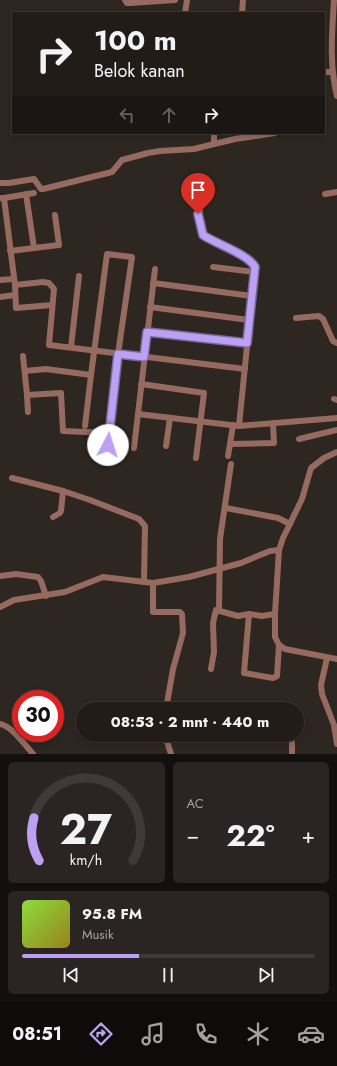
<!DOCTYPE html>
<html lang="id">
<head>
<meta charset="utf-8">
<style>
	:root { --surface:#221c19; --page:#2a2522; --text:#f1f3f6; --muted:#a2a1a2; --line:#3f3a38; --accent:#bca0f2 }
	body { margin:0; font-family:Jost,sans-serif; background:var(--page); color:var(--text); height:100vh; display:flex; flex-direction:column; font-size:15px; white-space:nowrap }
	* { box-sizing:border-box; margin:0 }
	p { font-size:13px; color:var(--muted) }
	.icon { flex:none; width:22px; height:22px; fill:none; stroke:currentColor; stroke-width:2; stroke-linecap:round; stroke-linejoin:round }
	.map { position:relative; height:754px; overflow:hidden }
	.details { display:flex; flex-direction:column; gap:8px; padding:8px; background:#130f0e; flex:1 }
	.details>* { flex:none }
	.banner { position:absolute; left:12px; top:12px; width:313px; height:122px; border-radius:0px; box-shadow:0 2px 6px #0003,0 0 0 1px var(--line); background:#221c19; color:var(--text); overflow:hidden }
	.speed { position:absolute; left:12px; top:690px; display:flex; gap:8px; font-size:20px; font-weight:700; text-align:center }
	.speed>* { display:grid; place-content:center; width:52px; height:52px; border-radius:50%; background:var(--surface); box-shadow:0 2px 6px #0003,0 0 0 1px var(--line); line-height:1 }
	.speed .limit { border:6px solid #d22; background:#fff; color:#111 }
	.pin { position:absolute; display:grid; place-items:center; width:34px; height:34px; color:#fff; margin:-41px -17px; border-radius:50% 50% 50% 0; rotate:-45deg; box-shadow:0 0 4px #0007 }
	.pin .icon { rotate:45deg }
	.me { position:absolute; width:44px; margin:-22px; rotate:5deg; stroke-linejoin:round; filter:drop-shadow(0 0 3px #0008) }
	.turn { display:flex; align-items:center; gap:14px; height:84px; padding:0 16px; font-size:18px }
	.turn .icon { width:52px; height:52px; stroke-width:2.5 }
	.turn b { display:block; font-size:28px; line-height:34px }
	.lanes { display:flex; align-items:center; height:38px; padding:0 16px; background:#0003; justify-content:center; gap:20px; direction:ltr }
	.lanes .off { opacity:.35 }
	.big { font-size:30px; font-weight:700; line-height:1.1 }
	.details .widget { flex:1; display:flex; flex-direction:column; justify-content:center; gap:6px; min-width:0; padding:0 14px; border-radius:6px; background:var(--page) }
	.details .dial { align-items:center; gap:0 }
	.dial svg { height:104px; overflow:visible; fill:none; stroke:var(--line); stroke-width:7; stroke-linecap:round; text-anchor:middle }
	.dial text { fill:var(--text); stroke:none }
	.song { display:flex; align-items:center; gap:12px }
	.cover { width:48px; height:48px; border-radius:6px; background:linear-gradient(135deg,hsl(90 70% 55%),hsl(50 70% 35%)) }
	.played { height:4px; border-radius:2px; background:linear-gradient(90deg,var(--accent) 40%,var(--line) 40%) }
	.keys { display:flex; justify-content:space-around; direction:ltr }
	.heat { display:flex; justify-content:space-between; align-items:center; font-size:22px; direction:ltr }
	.details .tiles { flex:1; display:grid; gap:8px; grid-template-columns:1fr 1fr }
	.widget:last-child { grid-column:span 2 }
	.trip { position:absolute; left:76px; top:702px; width:228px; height:40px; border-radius:20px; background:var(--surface); box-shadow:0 2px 6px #0003,0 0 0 1px var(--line); font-weight:700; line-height:40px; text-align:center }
	.menu { display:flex; height:64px; justify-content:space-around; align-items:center; background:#0e0b0a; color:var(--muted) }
	.menu .icon { width:28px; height:28px }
	.menu .active { color:var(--accent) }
	.menu b { font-size:18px; color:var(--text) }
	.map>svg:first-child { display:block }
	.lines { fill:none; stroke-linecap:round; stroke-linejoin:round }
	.street { stroke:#966a5e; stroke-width:6 }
	.route-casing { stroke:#7a689d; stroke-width:10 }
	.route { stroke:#bca0f2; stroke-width:7 }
</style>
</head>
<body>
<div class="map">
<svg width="337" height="754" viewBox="0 0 337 754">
	<rect width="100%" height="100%" fill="#2d2621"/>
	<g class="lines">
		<g class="street">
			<polyline points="125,0 127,3 130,3 175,0"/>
			<path d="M334,0C332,33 329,64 337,96"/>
			<polyline points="185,13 187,0"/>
			<polyline points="242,13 243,0"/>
			<polyline points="324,72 332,72"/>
			<polyline points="214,144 235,139 275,133"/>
			<polyline points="0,183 9,183 34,179 41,189 43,189 112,172 122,160 148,153 160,151 194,149 214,144 214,133"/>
			<polyline points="325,194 337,192"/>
			<polyline points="0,198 4,198 15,285"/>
			<polyline points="4,198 34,193"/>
			<polyline points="200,211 198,214 203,235 209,239 249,260 255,267 239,426 337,418"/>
			<polyline points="34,248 59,245 55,215"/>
			<polyline points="10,251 34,248 26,194"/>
			<polyline points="213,267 255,272"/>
			<polyline points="0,280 14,279"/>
			<polyline points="153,283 252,296"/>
			<polyline points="0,297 15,295"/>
			<polyline points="52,305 16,308 15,285 43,282 49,283 54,289 49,345 245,369"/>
			<polyline points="150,307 249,320"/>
			<polyline points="296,318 319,316 323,319 333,341 337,343"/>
			<polyline points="147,331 247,343"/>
			<polyline points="71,347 79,276"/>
			<polyline points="23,356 27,395"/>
			<polyline points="25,371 46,369 91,375 107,254 132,257 118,354 108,445"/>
			<polyline points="141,384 204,393 196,458"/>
			<polyline points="334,399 337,400"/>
			<polyline points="28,412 27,395 61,393 63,431 109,433"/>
			<polyline points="138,414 155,269"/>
			<polyline points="85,426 91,375"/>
			<polyline points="299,439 337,430"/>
			<polyline points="230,444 233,425"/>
			<polyline points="166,446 170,418"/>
			<polyline points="134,448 138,414 239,426"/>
			<polyline points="337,452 324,458 311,468 302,499 283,538 279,550 275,614 275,637 279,645 285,649 337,659"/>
			<polyline points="228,456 230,444 274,443 273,423"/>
			<polyline points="12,478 63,491"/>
			<polyline points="226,508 278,518 290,524"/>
			<polyline points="53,517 60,513 61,511 63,491 90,500 139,519 145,526 144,582"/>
			<polyline points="0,576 16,574 38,577 41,581 46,596"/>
			<polyline points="153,583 153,612 180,612 182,614 183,633 173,669 166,709"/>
			<polyline points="0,607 14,600 65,592 103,577 153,583 189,577 241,563 270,551 279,550"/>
			<polyline points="219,610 220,539 231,464"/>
			<polyline points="249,614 244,673 273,678 277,676 279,645"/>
			<polyline points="327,658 321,685 322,694 334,725 337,744"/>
			<polyline points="211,669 214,652 213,623 216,610 238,616 249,614 262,616 275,614"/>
			<path d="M0,724C13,727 24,744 33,754"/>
			<polyline points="165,735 171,754"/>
			<polyline points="292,754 292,743"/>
		</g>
	</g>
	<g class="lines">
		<g class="route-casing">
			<path id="route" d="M108,445L118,354L144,357L147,332L247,343L255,267C248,254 216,244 203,235L198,214"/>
		</g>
		<use href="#route" class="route"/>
	</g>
</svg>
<div class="speed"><div class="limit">30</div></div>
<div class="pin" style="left:198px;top:214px;background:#d93025"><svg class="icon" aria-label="arrive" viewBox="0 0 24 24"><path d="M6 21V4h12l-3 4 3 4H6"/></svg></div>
<svg class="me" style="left:108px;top:445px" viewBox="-20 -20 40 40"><circle r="19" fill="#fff"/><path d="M0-13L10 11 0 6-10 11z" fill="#bca0f2"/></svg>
<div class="trip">08:53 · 2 mnt · 440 m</div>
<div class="banner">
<div class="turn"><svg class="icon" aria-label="right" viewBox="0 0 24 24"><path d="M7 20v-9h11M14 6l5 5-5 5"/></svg><div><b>100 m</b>Belok kanan</div></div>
<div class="lanes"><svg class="icon off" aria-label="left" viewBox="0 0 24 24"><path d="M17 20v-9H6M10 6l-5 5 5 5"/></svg><svg class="icon off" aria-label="ahead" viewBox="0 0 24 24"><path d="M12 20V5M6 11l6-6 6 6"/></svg><svg class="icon" aria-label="right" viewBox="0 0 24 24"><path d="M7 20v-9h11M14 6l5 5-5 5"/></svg></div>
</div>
</div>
<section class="details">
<div class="tiles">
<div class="widget dial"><svg viewBox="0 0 100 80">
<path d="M14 69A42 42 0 1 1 86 69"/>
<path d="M14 69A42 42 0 0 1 10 36" stroke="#bca0f2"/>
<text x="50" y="56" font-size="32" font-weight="700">27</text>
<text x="50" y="72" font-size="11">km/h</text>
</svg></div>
<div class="widget"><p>AC</p>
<div class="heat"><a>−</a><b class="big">22°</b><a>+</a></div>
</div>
<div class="widget">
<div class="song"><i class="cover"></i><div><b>95.8 FM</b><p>Musik</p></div></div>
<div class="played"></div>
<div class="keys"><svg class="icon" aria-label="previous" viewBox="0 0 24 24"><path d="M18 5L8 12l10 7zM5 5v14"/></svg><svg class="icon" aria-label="pause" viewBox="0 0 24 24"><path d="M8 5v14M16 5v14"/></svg><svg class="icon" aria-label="next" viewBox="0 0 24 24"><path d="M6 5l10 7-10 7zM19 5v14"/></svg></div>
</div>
</div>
</section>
<nav class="menu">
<b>08:51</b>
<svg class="icon active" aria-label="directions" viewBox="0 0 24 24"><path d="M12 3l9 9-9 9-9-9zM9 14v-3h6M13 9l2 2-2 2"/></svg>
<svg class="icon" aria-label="music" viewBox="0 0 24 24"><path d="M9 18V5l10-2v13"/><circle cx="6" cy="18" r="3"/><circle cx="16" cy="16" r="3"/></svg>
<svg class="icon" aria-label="phone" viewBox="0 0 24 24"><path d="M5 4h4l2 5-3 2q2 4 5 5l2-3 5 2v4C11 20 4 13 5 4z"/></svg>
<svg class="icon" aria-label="climate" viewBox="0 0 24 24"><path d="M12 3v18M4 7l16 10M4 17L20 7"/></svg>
<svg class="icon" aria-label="car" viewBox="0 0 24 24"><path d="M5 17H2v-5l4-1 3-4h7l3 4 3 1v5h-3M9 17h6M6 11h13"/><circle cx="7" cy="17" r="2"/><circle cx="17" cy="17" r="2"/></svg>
</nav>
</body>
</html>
